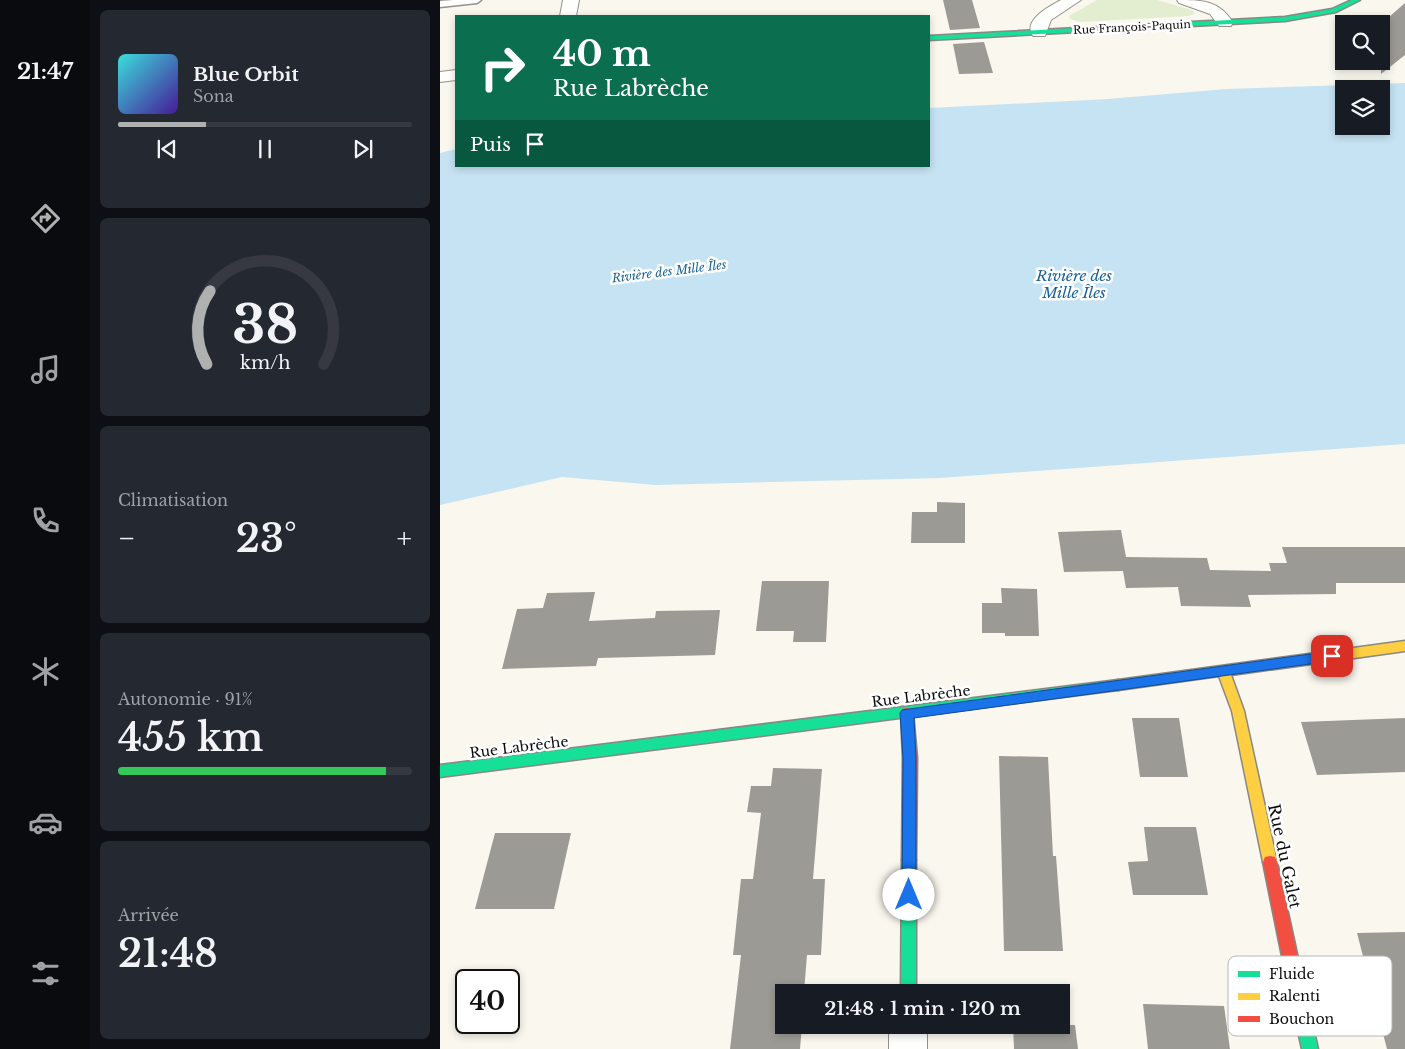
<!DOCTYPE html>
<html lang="fr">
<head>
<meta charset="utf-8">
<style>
	:root { --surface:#171b24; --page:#242831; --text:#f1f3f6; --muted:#9ea1a6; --line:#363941; --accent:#afb0b0 }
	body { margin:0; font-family:"Libre Baskerville",serif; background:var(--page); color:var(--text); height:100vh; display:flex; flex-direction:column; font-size:19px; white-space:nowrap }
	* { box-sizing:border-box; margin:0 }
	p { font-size:16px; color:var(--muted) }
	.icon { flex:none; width:28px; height:28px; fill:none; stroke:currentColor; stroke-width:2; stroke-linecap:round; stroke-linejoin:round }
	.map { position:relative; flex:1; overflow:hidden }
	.drawer { display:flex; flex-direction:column; gap:10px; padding:10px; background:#0d0f14; width:350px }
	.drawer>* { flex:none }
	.top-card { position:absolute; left:15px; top:15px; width:475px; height:152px; border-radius:0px; box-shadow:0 2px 8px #0003; background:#0b6e4f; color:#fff; overflow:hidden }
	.fabs { position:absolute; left:895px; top:15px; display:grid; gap:10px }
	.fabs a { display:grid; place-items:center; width:55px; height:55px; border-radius:0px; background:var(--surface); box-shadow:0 2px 8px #0003; font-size:25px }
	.speed { position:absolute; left:15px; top:969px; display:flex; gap:10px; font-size:25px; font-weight:700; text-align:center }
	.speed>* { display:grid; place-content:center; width:65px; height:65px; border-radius:50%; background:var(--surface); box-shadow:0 2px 8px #0003; line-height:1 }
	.speed .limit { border:2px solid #111; border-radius:8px; background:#fff; color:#111 }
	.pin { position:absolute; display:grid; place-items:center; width:42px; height:42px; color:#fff; margin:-21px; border-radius:10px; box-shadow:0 2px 8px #0006 }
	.me { position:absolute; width:55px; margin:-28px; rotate:0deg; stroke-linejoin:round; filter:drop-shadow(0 0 4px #0008) }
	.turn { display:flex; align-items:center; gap:18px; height:105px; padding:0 15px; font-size:22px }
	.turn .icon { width:65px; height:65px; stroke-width:2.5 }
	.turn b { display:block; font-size:35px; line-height:42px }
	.then { display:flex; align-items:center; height:48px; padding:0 15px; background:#0003; gap:10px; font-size:19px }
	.big { font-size:38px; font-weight:600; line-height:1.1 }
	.drawer .card { flex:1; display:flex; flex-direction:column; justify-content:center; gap:8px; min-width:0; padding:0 18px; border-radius:8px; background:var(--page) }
	.drawer .dial { align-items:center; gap:0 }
	.dial svg { height:130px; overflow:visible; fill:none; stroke:var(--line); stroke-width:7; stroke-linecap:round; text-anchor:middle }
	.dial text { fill:var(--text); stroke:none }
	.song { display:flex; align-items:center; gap:15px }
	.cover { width:60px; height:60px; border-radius:8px; background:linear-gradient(135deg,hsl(180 70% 55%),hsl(260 70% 35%)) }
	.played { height:5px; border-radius:2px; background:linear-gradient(90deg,var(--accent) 30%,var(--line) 30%) }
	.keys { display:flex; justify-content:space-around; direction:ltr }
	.heat { display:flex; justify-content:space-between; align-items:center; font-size:28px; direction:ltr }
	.charge { height:8px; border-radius:4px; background:linear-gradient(90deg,#34c759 91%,var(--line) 0) }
	.trip { position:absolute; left:335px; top:984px; width:295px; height:50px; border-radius:0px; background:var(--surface); box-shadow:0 2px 8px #0003; font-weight:600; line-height:50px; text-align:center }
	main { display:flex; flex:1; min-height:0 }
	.tabs { display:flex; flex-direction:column; width:90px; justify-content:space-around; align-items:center; background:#090b0e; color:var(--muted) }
	.tabs .icon { width:35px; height:35px }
	.tabs .active { color:var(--accent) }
	.tabs b { font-size:22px; color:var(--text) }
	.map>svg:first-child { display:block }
	.green { fill:#e2eecf }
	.water { fill:#c6e3f3; fill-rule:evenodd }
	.building { fill:#9c9a95 }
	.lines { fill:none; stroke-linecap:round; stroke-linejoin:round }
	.lane-casing { stroke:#93918d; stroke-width:3 }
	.street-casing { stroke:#93918d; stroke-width:2 }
	.fast-casing { stroke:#898884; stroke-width:3 }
	.slow-casing { stroke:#898884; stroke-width:3 }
	.jam-casing { stroke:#898884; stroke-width:3 }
	.lane { fill:#fefefc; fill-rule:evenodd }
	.street { fill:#fefefc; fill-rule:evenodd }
	.fast { fill:#16e098; fill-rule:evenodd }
	.slow { fill:#ffcf43; fill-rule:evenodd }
	.jam { fill:#f24e42; fill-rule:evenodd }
	.route { fill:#1a73e8; stroke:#114b97 }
	.labels { text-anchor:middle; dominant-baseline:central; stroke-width:5; stroke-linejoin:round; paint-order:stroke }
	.far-street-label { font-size:11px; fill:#0b0b0b; stroke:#fff }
	.far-water-label { font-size:12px; font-style:italic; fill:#186199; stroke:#fff }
	.street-label { font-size:14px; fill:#0b0b0b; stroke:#fff }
	.water-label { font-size:15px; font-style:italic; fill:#186199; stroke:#fff }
	.near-street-label { font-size:16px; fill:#0b0b0b; stroke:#fff }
	.key { fill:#fff; stroke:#b6b6b6; stroke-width:1 }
	.key-label { font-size:14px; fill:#0b0b0b }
</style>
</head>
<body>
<main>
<nav class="tabs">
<b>21:47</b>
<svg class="icon active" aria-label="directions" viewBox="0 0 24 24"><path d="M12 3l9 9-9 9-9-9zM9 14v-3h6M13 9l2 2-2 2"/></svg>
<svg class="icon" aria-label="music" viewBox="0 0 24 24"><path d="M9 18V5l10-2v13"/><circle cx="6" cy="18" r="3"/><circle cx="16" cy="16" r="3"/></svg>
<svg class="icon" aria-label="phone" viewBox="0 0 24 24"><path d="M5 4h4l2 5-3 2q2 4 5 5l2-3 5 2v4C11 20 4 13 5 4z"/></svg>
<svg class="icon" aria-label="climate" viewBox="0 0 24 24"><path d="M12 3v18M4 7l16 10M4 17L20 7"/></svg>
<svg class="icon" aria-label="car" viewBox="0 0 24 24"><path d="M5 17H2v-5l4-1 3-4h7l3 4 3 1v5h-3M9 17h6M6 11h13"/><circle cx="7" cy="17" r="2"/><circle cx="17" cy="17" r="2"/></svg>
<svg class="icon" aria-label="filters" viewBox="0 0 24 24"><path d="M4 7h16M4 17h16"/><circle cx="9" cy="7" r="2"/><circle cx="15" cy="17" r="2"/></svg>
</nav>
<section class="drawer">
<div class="card">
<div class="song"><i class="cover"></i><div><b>Blue Orbit</b><p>Sona</p></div></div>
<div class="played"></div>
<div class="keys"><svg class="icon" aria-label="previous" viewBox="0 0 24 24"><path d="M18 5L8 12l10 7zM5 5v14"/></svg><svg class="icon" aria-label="pause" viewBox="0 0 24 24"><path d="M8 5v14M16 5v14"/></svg><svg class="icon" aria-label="next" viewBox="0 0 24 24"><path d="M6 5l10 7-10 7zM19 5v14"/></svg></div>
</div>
<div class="card dial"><svg viewBox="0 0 100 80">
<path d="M14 69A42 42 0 1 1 86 69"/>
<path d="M14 69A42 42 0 0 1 16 24" stroke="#afb0b0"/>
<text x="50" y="56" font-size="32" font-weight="700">38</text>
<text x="50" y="72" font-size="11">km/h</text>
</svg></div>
<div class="card"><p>Climatisation</p>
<div class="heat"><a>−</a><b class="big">23°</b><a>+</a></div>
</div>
<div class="card"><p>Autonomie · 91%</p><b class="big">455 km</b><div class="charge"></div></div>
<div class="card"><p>Arrivée</p><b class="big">21:48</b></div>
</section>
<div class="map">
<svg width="965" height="1049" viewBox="0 0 965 1049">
	<rect width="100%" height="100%" fill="#faf7ee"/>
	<polygon class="green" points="657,0 717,0 752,10 755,14 748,16 640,22 630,19 629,16"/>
	<path class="water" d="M965,83V444L500,478L215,485L122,477L0,505V153L16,149V166H489V108L668,99L786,89ZM904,89H941V126H904Z"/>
	<g class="building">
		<polygon points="503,0 532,0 540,28 510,30"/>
		<polygon points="965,3 965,55 941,74 941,24"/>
		<polygon points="544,42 553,73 519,74 513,44"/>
		<polygon points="497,502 525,503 525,543 471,543 472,512 497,512"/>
		<polygon points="681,530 686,557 767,558 770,570 831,571 829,563 847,563 842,547 965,547 965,583 896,583 896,594 808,595 811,607 741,606 738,587 686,588 683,571 624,572 618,532"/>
		<polygon points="322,581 389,581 386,642 353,642 354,631 316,631"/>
		<polygon points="561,588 597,589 599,636 565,636 565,633 542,633 542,603 562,603"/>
		<polygon points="155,592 149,621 215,618 216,611 280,610 275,655 158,658 156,666 62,669 77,609 103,608 107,593"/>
		<polygon points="692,718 739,718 748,777 700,777"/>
		<polygon points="965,718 965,772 877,775 861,722"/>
		<polygon points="559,756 608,757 613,856 616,856 623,951 564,951"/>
		<polygon points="333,768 382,769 373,879 385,879 381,955 367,955 364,992 344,992 344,1025 362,1025 360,1049 290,1049 301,955 293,955 301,879 313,879 321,813 307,812 311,786 331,786"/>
		<polygon points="704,827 756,827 768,895 693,895 688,862 708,861"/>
		<polygon points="55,833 131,833 114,909 35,909"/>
		<polygon points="965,932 965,1049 947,1049 917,933"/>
		<polygon points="703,1004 784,1006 790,1049 708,1049"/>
		<polygon points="573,1025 635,1025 638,1049 574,1049"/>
	</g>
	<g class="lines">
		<g class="lane-casing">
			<polygon id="lane" points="13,0 41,0 37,3 0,7 0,1"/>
		</g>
		<g class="street-casing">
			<g id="street">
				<polygon points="123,0 139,0 136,16 120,16"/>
				<path d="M621,0H641L611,20L605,36H593C582,20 610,6 621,0Z"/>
				<path d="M737,0C762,0 778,0 793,22L791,26H779L770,14L739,3Z"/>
				<polygon points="16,70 16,80 0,82 0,72"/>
				<rect x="449" y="1025" width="38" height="24"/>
			</g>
		</g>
		<g class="fast-casing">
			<g id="fast">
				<polygon points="912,0 920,0 896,12 845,21 489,40 489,36 845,17 892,9"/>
				<polygon points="678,680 682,681 684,685 682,689 678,690 0,777 0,765"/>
				<polygon points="469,854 474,855 476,860 476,992 461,992 462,860 464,855"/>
				<polygon points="856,979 861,981 864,986 878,1049 862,1049 848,986 851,981"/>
			</g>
		</g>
		<g class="slow-casing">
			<polygon id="slow" points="965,641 965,651 791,675 804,711 837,862 835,867 830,868 825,867 823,862 792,711 779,676 678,690 674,689 672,685 674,681 678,680"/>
		</g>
		<g class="jam-casing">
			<g id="jam">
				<polygon points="467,708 472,709 473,713 477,758 476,860 474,865 469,866 464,865 462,860 463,758 461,713 462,709"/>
				<polygon points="830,856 835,857 837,862 864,986 861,991 856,993 851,991 848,986 823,862 825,857"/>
			</g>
		</g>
		<use href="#lane" class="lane"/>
		<use href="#street" class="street"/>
		<use href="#fast" class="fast"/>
		<use href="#slow" class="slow"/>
		<use href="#jam" class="jam"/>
	</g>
	<polygon class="route" points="892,651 897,653 898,656 897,660 892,661 474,718 476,758 476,895 474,900 469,901 464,900 462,895 463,758 460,713 462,710"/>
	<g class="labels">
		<g class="far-street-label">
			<text transform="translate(692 27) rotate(-3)">Rue François-Paquin</text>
		</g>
		<g class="far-water-label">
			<text transform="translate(229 271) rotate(-7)">Rivière des Mille Îles</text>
		</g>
		<g class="street-label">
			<text transform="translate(481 696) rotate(-7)">Rue Labrèche</text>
			<text transform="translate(79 747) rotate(-7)">Rue Labrèche</text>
		</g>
		<g class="water-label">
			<text x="634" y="275">Rivière des<tspan x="634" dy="17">Mille Îles</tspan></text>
		</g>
		<g class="near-street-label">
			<text transform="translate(845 856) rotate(78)">Rue du Galet</text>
		</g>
	</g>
	<rect x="788" y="956" width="164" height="80" rx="8" class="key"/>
	<rect x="798" y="971" width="22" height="6" fill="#16e098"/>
	<rect x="798" y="993" width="22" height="7" fill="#ffcf43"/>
	<rect x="798" y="1016" width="22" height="6" fill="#f24e42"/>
	<g class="key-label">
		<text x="829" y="979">Fluide</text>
		<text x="829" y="1001">Ralenti</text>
		<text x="829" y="1024">Bouchon</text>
	</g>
</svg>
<div class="fabs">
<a><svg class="icon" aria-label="search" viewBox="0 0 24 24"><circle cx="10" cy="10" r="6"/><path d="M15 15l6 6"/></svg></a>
<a><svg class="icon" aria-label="layers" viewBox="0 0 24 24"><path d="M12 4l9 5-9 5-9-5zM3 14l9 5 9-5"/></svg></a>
</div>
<div class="speed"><div class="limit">40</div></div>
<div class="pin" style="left:892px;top:656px;background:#d93025"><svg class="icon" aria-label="arrive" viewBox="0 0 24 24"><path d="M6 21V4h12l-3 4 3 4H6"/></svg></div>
<svg class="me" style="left:469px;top:895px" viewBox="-20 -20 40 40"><circle r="19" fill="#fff"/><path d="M0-13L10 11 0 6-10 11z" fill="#1a73e8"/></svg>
<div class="trip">21:48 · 1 min · 120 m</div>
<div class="top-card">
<div class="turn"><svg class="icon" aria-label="right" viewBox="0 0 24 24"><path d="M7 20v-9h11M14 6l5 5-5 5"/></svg><div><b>40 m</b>Rue Labrèche</div></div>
<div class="then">Puis<svg class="icon" aria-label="arrive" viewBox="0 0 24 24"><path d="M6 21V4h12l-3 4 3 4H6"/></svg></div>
</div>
</div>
</main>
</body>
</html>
